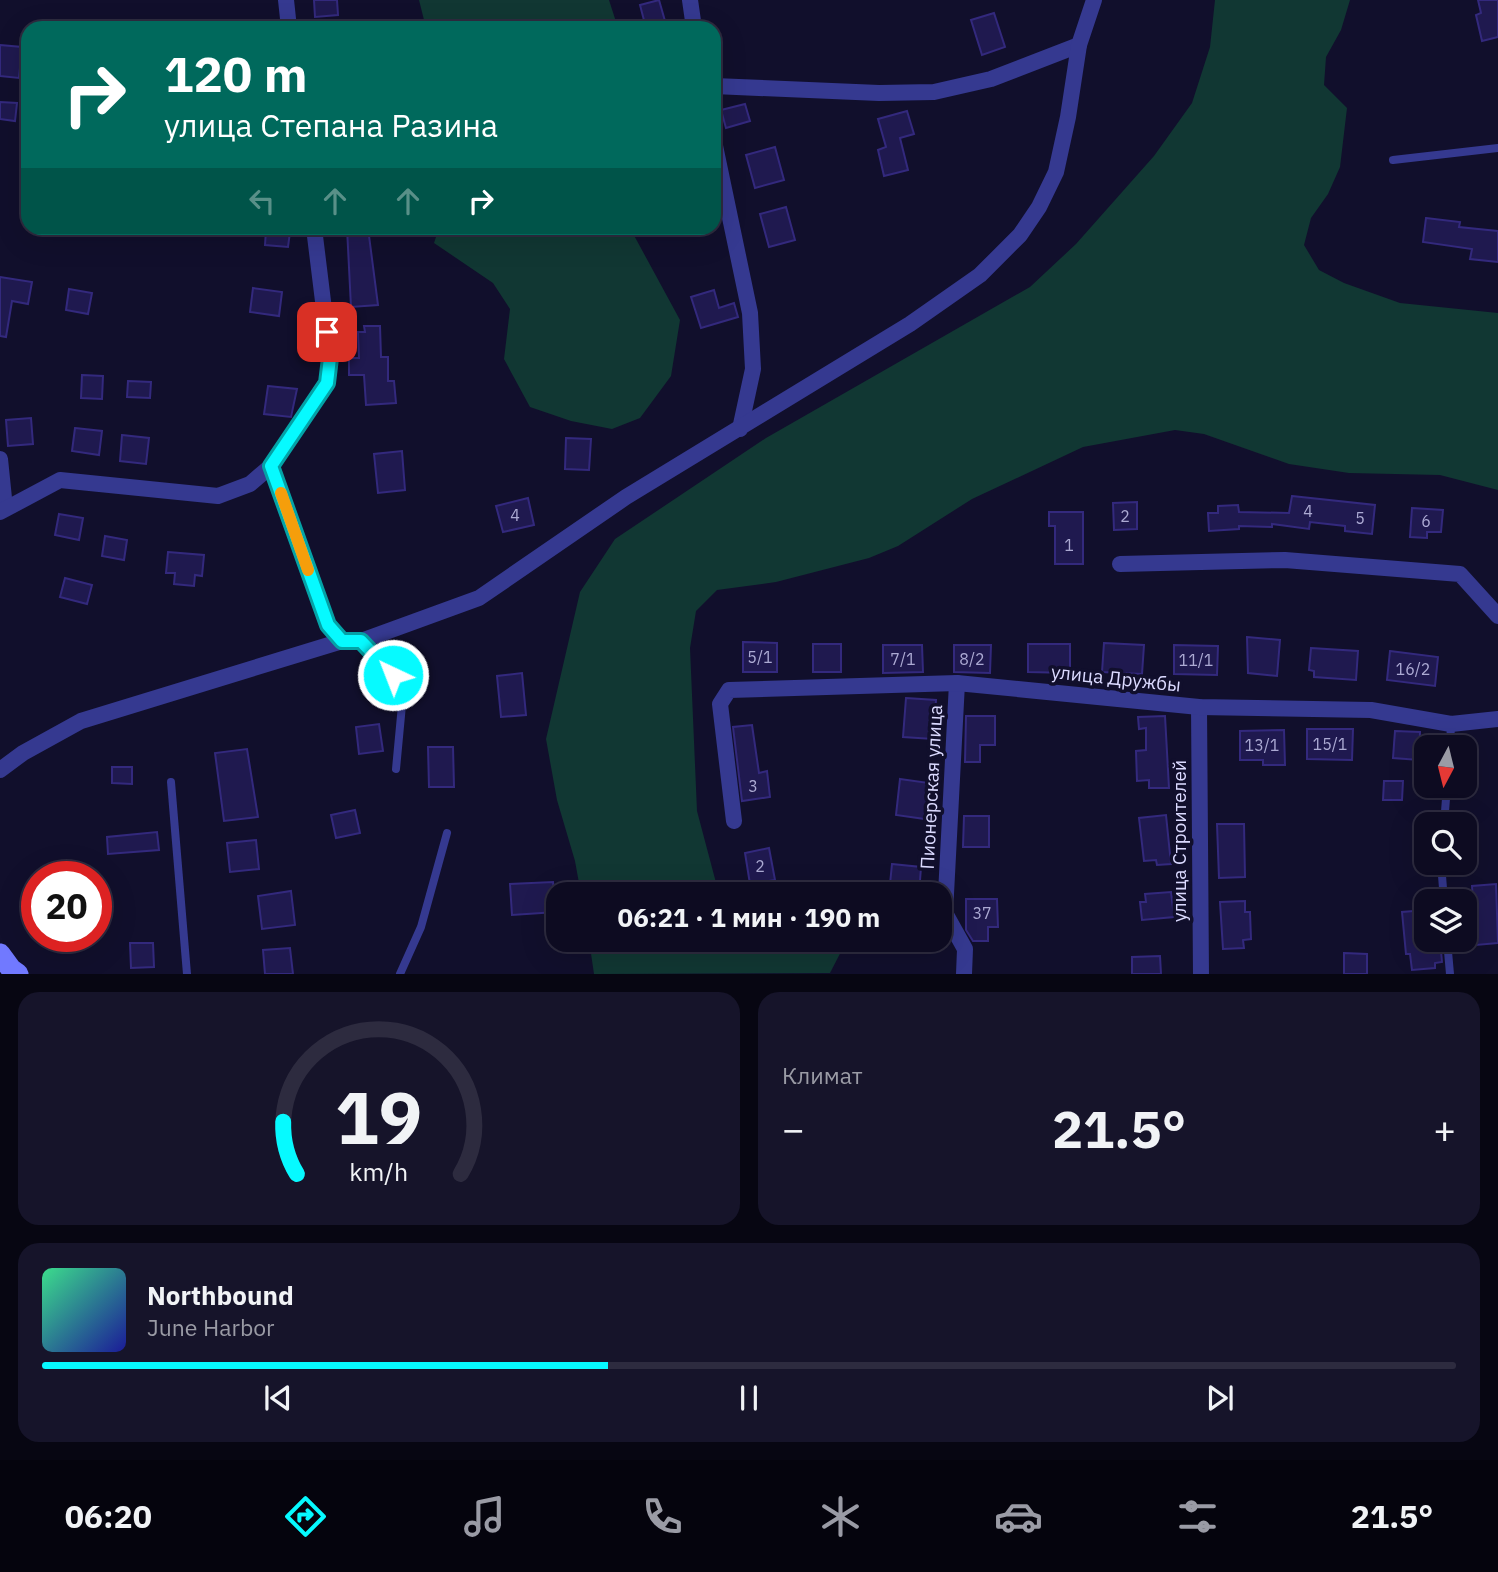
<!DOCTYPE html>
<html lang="ru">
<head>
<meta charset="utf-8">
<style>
	:root { --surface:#0d0b21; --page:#16142a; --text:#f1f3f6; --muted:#9a9ba5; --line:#2d2b3f; --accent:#06faff }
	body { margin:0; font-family:"IBM Plex Sans",sans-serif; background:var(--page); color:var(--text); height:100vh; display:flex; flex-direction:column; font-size:26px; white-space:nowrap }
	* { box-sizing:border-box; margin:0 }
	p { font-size:23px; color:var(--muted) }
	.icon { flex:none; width:38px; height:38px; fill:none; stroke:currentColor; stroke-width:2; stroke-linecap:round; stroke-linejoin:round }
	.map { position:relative; height:974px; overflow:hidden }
	.details { display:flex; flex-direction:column; gap:18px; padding:18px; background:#070612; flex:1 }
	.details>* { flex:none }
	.guide { position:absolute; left:21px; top:21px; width:700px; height:214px; border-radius:21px; box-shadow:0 7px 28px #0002,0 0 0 2px var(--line); background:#00695c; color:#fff; overflow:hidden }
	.needle { width:46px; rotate:187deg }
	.buttons { position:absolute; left:1414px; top:735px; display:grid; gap:14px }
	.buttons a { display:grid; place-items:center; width:63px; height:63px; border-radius:14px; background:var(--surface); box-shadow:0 7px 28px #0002,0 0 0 2px var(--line); font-size:35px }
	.speed { position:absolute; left:21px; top:861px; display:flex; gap:14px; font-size:35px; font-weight:700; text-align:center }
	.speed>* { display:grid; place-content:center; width:91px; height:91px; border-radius:50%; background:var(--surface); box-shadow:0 7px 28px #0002,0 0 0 2px var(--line); line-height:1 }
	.speed .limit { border:10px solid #d22; background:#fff; color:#111 }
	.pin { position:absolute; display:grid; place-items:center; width:60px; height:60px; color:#fff; margin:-30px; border-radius:14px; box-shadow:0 4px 10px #0006 }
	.me { position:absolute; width:77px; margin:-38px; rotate:317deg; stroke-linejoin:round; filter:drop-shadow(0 0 5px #0008) }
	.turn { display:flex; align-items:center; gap:24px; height:147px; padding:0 28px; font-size:32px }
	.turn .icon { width:91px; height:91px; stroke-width:2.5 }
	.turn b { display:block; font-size:49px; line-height:60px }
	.lanes { display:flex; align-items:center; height:66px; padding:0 28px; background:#0003; justify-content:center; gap:35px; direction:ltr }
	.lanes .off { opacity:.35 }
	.big { font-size:52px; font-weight:700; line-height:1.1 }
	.details .tile { flex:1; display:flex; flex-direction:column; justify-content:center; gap:10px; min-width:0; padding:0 24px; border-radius:21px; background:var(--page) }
	.details .dial { align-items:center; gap:0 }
	.dial svg { height:182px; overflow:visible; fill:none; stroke:var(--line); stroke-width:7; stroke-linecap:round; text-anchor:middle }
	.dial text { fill:var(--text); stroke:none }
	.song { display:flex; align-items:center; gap:21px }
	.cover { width:84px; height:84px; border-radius:10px; background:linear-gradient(135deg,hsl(150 70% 55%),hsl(240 70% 35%)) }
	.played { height:7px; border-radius:4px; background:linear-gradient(90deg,var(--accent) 40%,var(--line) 40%) }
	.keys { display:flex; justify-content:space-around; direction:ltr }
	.heat { display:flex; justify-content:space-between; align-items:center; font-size:38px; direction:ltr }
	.details .tiles { flex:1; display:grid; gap:18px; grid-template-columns:1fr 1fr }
	.tile:last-child { grid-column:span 2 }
	.trip { position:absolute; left:546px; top:882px; width:406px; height:70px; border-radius:21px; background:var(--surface); box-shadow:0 7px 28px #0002,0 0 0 2px var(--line); font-weight:700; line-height:70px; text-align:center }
	.menu { display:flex; height:112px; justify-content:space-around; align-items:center; background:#05040d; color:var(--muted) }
	.menu .icon { width:49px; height:49px }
	.menu .active { color:var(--accent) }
	.menu b { font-size:32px; color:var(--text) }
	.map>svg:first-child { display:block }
	.green { fill:#113733 }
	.building { fill:#1f194f; stroke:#33297d; stroke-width:2 }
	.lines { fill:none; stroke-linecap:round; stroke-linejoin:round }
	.lane { stroke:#353990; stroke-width:8 }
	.street { stroke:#353990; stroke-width:16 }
	.secondary { stroke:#7179ff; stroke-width:21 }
	.route-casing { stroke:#04a2a6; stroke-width:18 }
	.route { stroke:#06faff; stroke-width:12 }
	.slow { stroke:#f59e0b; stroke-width:12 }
	.labels { text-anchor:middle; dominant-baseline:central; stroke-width:7; stroke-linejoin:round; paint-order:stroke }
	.number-label { font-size:16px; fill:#acaad3 }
	.street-label { font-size:19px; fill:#dbdaff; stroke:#110f2c }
</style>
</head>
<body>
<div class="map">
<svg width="1498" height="974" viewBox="0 0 1498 974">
	<rect width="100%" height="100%" fill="#110f2c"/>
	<g class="green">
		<polygon points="419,0 609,0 618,28 426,28"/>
		<polygon points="1215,0 1350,0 1341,30 1326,57 1324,85 1347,108 1340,167 1328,194 1311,218 1304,245 1319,270 1344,283 1400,303 1498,313 1498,490 1440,475 1349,473 1289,464 1204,434 1175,430 1083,447 972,499 898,546 869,558 776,582 717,590 696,611 690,648 697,811 719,894 581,894 575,861 557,800 546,739 580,592 615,539 766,438 1030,287 1076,244 1154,156 1192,103 1210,47"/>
		<polygon points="439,228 630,228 680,320 671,376 640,418 612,429 571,421 530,407 504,359 510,309 493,283 434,243"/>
		<polygon points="589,940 843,940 846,942 830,973 594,974"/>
	</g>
	<g class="building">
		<polygon points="314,0 337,0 338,15 315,17"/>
		<polygon points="659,0 667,28 646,28 640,5"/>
		<polygon points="1478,0 1498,0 1498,37 1482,41 1476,15 1481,13"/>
		<polygon points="994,13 1005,47 982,55 971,20"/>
		<polygon points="0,45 22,47 19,78 0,76"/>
		<polygon points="0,102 17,103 15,121 0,119"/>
		<polygon points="745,104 750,121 726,128 721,110"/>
		<polygon points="907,111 914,134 900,138 908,170 884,176 878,150 886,147 878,119"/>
		<polygon points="775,147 784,180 755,188 746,155"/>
		<polygon points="786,207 795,240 769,247 760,214"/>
		<polygon points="1426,218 1460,222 1459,227 1498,231 1498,262 1470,259 1472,249 1423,242"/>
		<polygon points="347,228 368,228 378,305 351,307"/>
		<polygon points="266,230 290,232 288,247 265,245"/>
		<polygon points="0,277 32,282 28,304 12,301 6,337 0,336"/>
		<polygon points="253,288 282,292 279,316 250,312"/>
		<polygon points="69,289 92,293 88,314 66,310"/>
		<polygon points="714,290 719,308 734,303 738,317 701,328 691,297"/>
		<polygon points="364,326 380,326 381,357 388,357 388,381 394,381 396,403 366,405 364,375 349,375 349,358 359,358 358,332 365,332"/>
		<polygon points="82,375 103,376 102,399 81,398"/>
		<polygon points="128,381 151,382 150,398 127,397"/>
		<polygon points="268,386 297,389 291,417 264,414"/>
		<polygon points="31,418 33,444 8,446 6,420"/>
		<polygon points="75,428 102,431 99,455 72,451"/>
		<polygon points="122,435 149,438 146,464 120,461"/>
		<polygon points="566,438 591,439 589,470 565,469"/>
		<polygon points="402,451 405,490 378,493 374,454"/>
		<polygon points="1292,496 1375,505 1372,534 1345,531 1345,526 1310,522 1309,529 1272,524 1272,527 1239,526 1239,529 1209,531 1208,513 1218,513 1218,506 1238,505 1239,512 1289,513"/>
		<polygon points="528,498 534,525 503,532 496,506"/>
		<polygon points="1137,502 1137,529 1114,530 1113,503"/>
		<polygon points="1412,508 1443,510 1441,532 1427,532 1427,538 1410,537"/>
		<polygon points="1049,512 1083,512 1083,564 1055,564 1055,526 1049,526"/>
		<polygon points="59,514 83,518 79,540 55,535"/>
		<polygon points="105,536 127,540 124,560 102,556"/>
		<polygon points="168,552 204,555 202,576 195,575 194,586 174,584 175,573 166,573"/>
		<polygon points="65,578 92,585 87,604 60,597"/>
		<polygon points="1247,637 1280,640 1277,676 1248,673"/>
		<polygon points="743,642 777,643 777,672 743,672"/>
		<polygon points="1104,643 1144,645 1142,674 1102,672"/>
		<rect x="813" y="644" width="28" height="28"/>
		<polygon points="1028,644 1070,644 1070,673 1028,672"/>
		<polygon points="883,645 922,645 923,672 883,673"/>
		<polygon points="954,645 991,645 990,673 954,672"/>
		<polygon points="1174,645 1218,646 1217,675 1174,674"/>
		<polygon points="1311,648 1358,651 1356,680 1314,677 1314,671 1309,670"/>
		<polygon points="1390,651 1438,657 1435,686 1387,680"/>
		<polygon points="522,673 526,715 501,717 497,676"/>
		<polygon points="906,698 936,700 933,739 903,737"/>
		<polygon points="966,716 995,716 995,745 980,745 980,762 965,762"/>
		<polygon points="1165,716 1169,788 1149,788 1149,780 1137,781 1136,751 1146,750 1146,728 1139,729 1138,717"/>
		<polygon points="379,724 383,751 359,754 356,727"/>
		<polygon points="752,725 759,773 767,771 770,797 742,801 733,727"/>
		<polygon points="1307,729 1353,729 1352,760 1307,759"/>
		<polygon points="1284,730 1285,765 1263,765 1263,760 1240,760 1240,731"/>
		<polygon points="1395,731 1420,732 1419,760 1393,758"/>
		<polygon points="428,747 453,747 454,787 429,787"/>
		<polygon points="247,749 258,817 224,821 215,753"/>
		<polygon points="112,767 132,767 132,784 112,783"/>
		<polygon points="900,779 929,783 925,819 896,815"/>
		<polygon points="1384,781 1403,781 1402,800 1383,800"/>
		<polygon points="355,810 360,833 336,838 331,815"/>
		<polygon points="1166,815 1171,864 1157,865 1156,860 1144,861 1139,818"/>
		<polygon points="964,816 989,816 989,847 963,847"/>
		<polygon points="1217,824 1244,824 1245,877 1219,878"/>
		<polygon points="157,832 159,850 108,854 107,837"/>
		<polygon points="256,840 259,869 230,872 227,843"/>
		<polygon points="769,848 775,880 750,884 745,853"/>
		<polygon points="892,864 921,867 919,894 889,894"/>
		<polygon points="553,882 556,912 512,915 510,884"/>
		<polygon points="1496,884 1498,943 1476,945 1472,886"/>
		<polygon points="291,891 295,925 262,929 258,896"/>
		<polygon points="1171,892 1174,917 1142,920 1140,902 1146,902 1145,894"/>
		<polygon points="966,899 997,899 998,927 988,927 988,941 973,941 966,930"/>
		<polygon points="1245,901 1245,912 1250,912 1251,939 1243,940 1244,948 1223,949 1220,902"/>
		<polygon points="1426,910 1426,940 1440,940 1442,962 1435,963 1435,968 1412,970 1410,954 1406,954 1402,912"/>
		<polygon points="130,943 153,943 154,967 131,968"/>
		<polygon points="290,948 293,974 265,974 263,950"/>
		<polygon points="1344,953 1367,954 1367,974 1344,974"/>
		<polygon points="1160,956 1161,974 1132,974 1132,957"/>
	</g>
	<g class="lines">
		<g class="lane">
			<polyline points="1393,160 1498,148"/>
			<polyline points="361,641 409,693 402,705 396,769"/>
			<polyline points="1450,747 1451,724"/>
			<polyline points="171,782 187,974"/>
			<polyline points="1444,824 1447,786"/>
			<polyline points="1441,863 1444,901"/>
			<polyline points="1447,940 1450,974"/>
			<polyline points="400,974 421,927 447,833"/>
		</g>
		<g class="street">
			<polyline points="286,0 289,28"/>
			<polyline points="690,0 694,28"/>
			<polyline points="714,86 879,93 934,92 991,79 1079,45"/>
			<polyline points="714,141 750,313 753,369 740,429"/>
			<polyline points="0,459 5,508"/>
			<polyline points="271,466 328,626 342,641 361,641 479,598 626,497 910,324 980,275 1020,235 1039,207 1056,172 1068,117 1079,45 1094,0"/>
			<polyline points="0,512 60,480 218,496 250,484 271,466 327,382 330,358 314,228"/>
			<polyline points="1120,564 1285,560 1460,574 1498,616"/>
			<polyline points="957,683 945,913 965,949 964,974"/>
			<polyline points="1199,707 1201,974"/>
			<polyline points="0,770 23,753 81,721 342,641"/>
			<polyline points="734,821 720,704 729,690 957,683 1199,707 1371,710 1451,724 1498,719"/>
		</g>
		<polyline class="secondary" points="0,954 11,969 18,974"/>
	</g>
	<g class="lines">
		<g class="route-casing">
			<polyline id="route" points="327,332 330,358 327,383 271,466 328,625 342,641 361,641 393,675"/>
		</g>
		<use href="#route" class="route"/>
		<polyline class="slow" points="281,493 308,570"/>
	</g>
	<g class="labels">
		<g class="number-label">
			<text x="1308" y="511">4</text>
			<text x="515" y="515">4</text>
			<text x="1125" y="516">2</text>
			<text x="1360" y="518">5</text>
			<text x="1426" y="521">6</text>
			<text x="1069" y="545">1</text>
			<text x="760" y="657">5/1</text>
			<text x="903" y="659">7/1</text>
			<text x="972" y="659">8/2</text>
			<text x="1196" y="660">11/1</text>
			<text x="1413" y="669">16/2</text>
			<text x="1330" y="744">15/1</text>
			<text x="1262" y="745">13/1</text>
			<text x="753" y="786">3</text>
			<text x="760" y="866">2</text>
			<text x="982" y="913">37</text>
		</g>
		<g class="street-label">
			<text transform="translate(1116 678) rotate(6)">улица Дружбы</text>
			<text transform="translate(931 787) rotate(-87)">Пионерская улица</text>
			<text transform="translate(1179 841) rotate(-90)">улица Строителей</text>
		</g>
	</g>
</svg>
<div class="buttons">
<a><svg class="needle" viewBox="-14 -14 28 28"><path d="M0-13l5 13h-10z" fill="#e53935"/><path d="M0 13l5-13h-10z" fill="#9a9ba5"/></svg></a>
<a><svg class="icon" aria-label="search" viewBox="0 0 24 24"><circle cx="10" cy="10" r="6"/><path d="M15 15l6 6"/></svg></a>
<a><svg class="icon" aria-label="layers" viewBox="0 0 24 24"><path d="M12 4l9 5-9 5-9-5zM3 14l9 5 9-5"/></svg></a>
</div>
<div class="speed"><div class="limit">20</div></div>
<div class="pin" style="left:327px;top:332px;background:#d93025"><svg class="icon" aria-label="arrive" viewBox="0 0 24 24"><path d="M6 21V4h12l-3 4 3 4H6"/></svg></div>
<svg class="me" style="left:393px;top:675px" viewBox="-20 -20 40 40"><circle r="17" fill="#06faff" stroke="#fff" stroke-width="3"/><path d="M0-11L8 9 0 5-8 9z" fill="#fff"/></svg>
<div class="trip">06:21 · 1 мин · 190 m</div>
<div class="guide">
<div class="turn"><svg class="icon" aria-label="right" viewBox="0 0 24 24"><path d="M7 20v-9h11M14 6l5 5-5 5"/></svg><div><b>120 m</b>улица Степана Разина</div></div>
<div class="lanes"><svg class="icon off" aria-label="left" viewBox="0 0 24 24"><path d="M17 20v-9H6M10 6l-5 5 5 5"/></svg><svg class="icon off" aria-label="ahead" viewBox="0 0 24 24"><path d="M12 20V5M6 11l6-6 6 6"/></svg><svg class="icon off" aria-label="ahead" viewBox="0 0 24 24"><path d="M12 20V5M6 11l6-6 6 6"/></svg><svg class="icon" aria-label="right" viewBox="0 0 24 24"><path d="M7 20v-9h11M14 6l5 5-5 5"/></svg></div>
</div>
</div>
<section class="details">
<div class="tiles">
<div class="tile dial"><svg viewBox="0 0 100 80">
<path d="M14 69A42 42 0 1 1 86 69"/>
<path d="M14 69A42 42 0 0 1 8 46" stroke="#06faff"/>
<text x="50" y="56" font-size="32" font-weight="700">19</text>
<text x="50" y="72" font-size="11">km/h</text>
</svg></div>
<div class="tile"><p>Климат</p>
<div class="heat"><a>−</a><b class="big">21.5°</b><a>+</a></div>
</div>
<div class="tile">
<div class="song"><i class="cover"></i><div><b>Northbound</b><p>June Harbor</p></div></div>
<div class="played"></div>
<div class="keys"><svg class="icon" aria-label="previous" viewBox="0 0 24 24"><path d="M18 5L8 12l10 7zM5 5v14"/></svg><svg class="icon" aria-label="pause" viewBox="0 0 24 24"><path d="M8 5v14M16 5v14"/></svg><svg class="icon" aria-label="next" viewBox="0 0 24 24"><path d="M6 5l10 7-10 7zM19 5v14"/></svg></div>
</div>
</div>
</section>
<nav class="menu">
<b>06:20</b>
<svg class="icon active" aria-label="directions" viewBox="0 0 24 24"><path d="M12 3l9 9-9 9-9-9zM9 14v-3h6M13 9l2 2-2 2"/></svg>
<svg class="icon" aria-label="music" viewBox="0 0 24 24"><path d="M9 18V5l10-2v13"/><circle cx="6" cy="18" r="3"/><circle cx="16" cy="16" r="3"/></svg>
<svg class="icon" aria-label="phone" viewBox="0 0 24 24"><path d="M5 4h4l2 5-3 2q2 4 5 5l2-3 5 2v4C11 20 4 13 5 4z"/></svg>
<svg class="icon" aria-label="climate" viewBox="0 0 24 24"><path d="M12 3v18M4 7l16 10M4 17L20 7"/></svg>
<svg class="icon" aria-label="car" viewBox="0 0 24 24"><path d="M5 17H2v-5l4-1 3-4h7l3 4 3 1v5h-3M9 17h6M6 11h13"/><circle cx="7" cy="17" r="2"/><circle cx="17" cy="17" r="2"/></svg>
<svg class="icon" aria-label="filters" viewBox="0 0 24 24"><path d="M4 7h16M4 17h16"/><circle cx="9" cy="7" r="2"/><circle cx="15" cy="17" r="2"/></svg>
<b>21.5°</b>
</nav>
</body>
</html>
